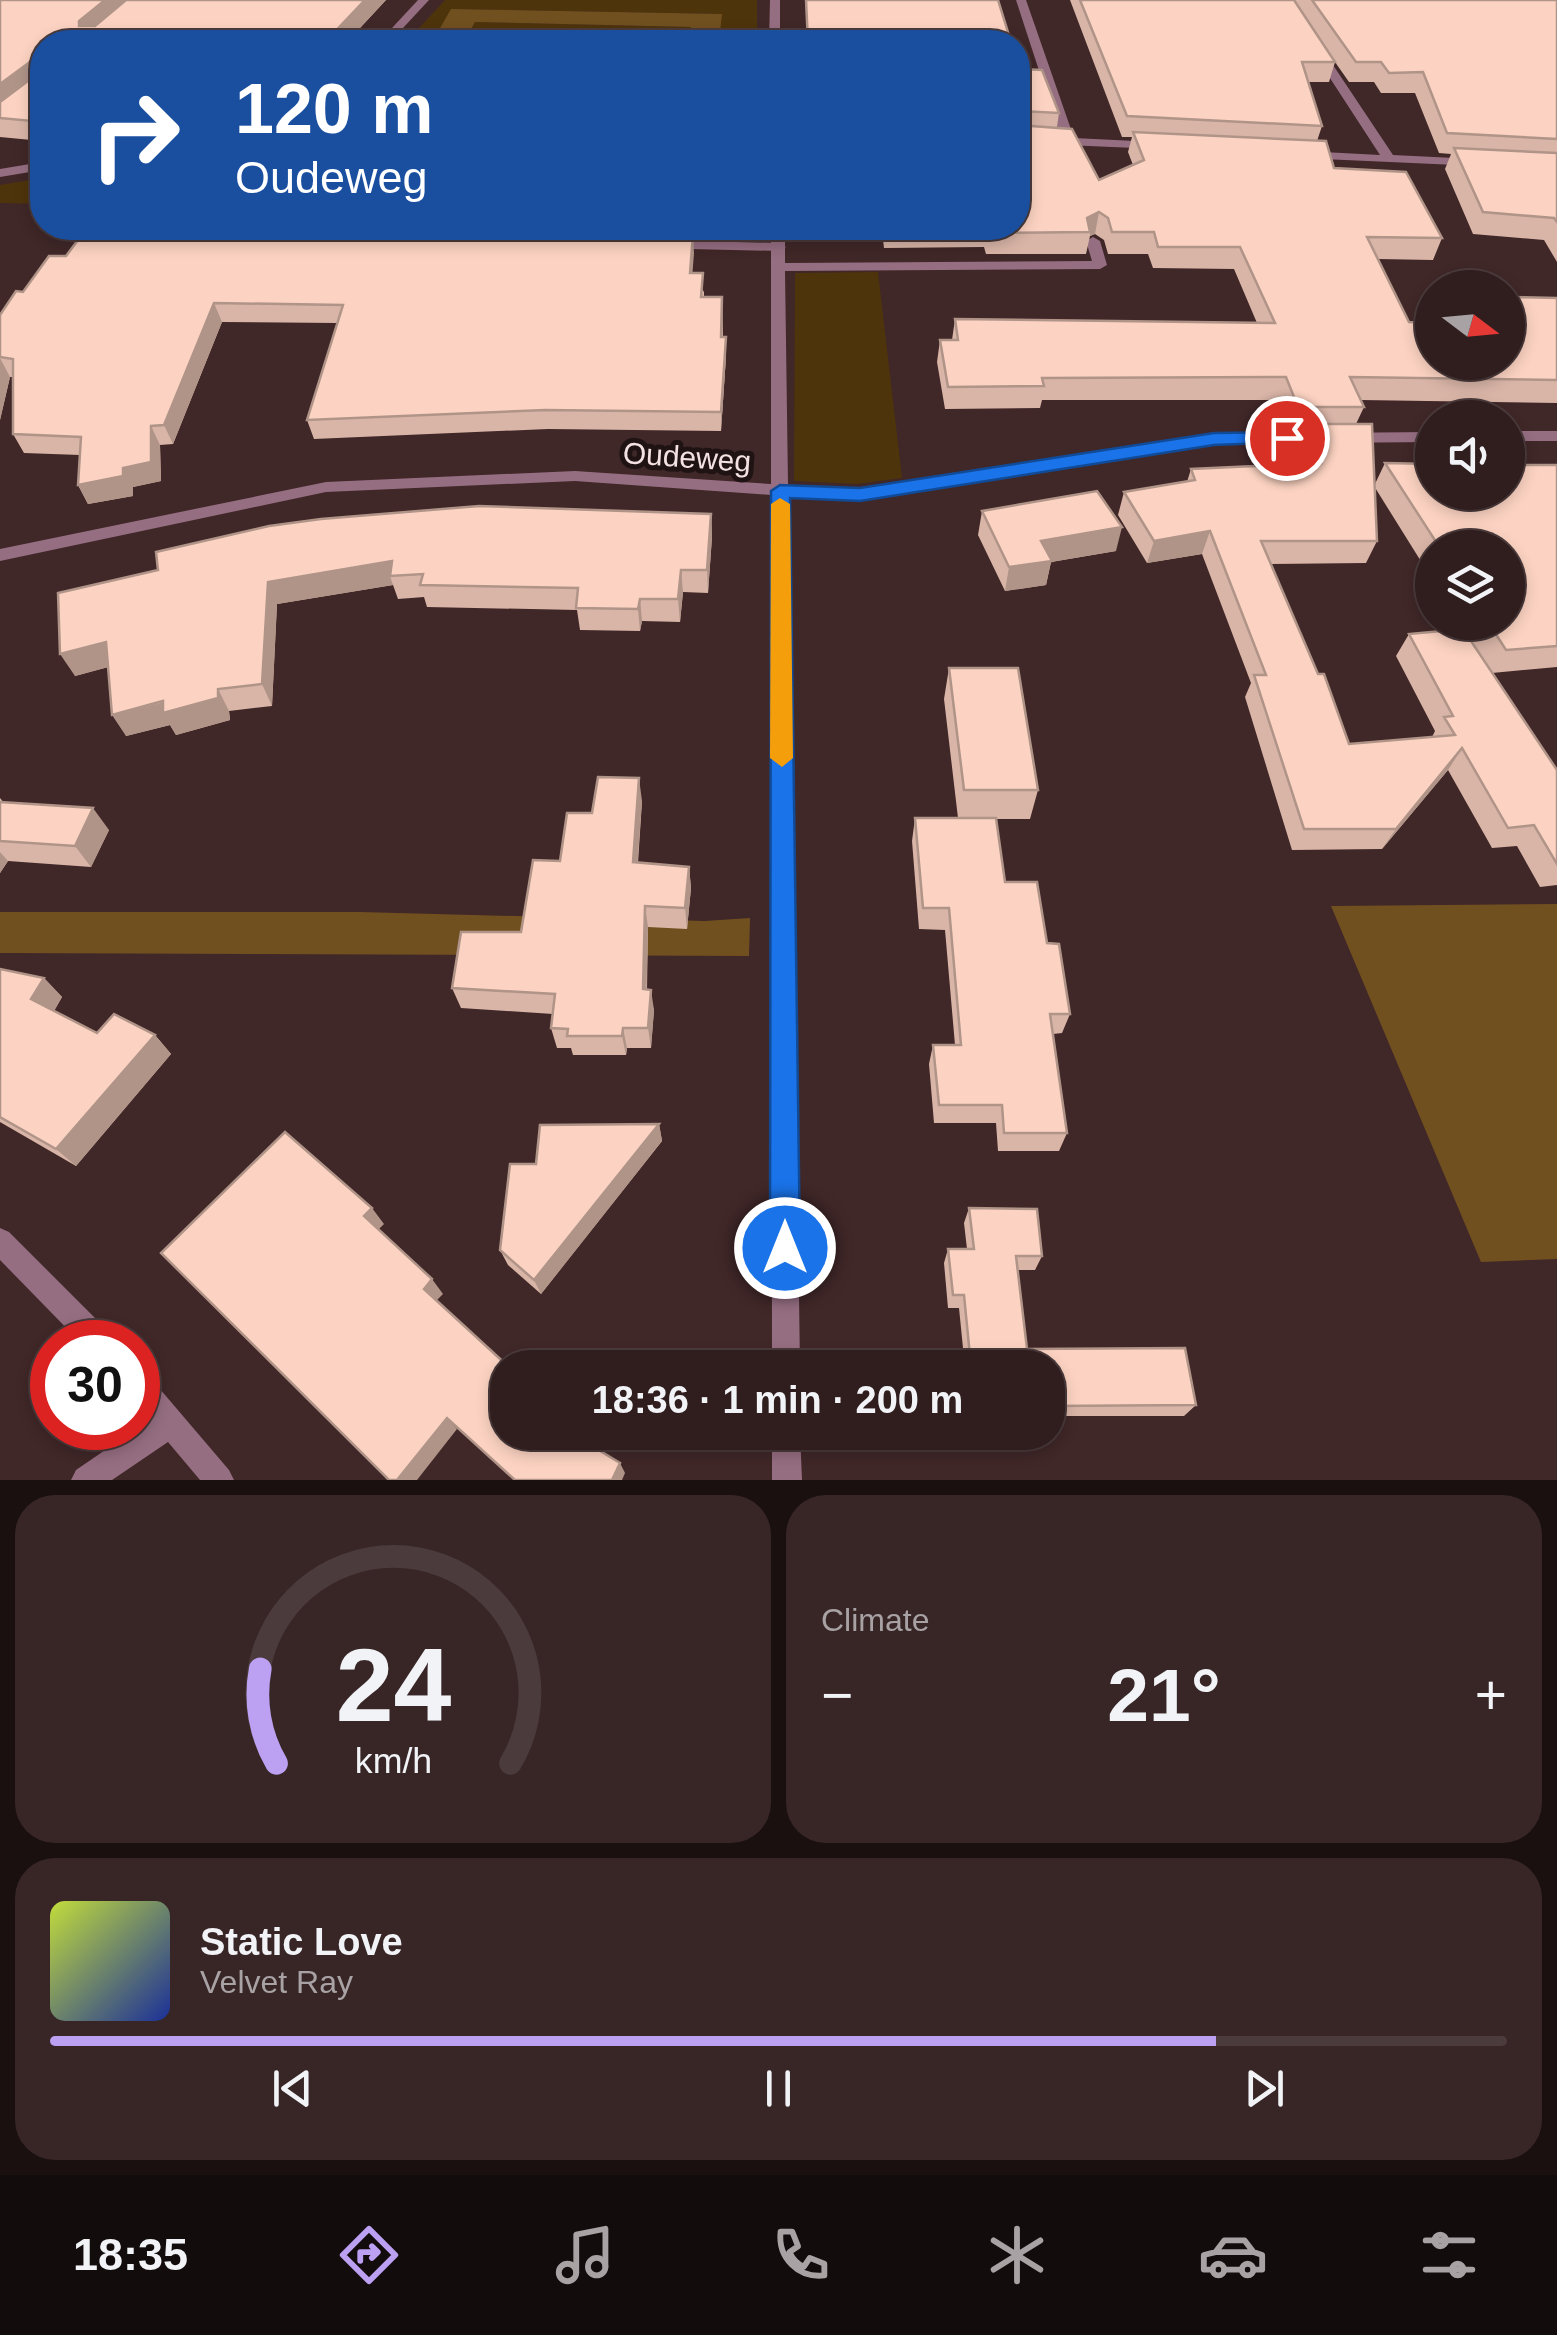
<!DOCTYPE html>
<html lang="en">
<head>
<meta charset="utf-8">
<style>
	:root { --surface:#301d1e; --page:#382627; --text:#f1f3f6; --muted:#a8a2a4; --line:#4b3b3c; --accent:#bca0f2 }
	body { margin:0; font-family:Arial,sans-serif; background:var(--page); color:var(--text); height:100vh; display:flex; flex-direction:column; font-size:38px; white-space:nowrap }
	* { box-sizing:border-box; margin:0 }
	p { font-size:32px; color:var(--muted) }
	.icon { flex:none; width:55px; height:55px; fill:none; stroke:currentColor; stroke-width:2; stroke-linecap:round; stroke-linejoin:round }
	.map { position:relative; height:1480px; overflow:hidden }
	.panel { display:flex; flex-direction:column; gap:15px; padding:15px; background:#1a1010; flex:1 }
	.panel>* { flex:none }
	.top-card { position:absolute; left:30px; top:30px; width:1000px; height:210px; border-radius:40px; box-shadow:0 5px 15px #0003,0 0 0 2px var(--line); background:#1a4fa0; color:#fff; overflow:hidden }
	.needle { width:65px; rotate:106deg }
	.buttons { position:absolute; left:1415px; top:270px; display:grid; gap:20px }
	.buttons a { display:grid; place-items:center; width:110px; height:110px; border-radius:50%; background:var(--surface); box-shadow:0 5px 15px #0003,0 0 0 2px var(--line); font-size:50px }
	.speed { position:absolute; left:30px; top:1320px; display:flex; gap:20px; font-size:50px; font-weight:700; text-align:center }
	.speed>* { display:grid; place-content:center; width:130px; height:130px; border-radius:50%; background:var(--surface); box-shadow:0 5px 15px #0003,0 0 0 2px var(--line); line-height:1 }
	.speed .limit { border:15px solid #d22; background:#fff; color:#111 }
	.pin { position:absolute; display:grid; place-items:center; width:85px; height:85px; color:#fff; margin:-42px; border:5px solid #fff; border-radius:50%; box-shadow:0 2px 10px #0007 }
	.me { position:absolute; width:110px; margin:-55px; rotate:0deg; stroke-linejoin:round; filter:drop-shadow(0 0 8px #0008) }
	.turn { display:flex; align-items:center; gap:35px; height:210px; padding:0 40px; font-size:45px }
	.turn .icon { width:130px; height:130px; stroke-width:2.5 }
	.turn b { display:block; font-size:70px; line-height:85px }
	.big { font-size:75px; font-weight:600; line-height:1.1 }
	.panel .card { flex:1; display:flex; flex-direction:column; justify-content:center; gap:15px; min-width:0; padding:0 35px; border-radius:40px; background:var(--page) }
	.panel .dial { align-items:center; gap:0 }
	.dial svg { height:260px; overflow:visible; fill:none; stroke:var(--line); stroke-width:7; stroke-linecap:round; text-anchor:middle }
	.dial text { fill:var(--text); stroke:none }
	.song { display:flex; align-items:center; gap:30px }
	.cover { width:120px; height:120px; border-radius:15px; background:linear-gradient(135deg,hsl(70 70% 55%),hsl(230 70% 35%)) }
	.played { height:10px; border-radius:5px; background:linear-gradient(90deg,var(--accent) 80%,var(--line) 80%) }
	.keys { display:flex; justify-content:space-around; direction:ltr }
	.heat { display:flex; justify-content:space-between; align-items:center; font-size:55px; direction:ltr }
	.panel .tiles { flex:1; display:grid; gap:15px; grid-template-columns:1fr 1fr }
	.card:last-child { grid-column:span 2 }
	.trip { position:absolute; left:490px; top:1350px; width:575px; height:100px; border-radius:40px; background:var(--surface); box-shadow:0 5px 15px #0003,0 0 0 2px var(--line); font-weight:600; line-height:100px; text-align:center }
	.tabs { display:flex; height:160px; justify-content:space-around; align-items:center; background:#130c0c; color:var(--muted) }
	.tabs .icon { width:70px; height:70px }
	.tabs .current { color:var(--accent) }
	.tabs b { font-size:45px; color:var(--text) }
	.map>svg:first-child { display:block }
	.green { fill:#4e340b }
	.forest { fill:#715020 }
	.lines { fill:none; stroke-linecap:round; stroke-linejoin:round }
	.service { fill:#966e82; fill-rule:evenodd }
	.minor { fill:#966e82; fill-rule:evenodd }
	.wall { fill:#d9b5a7; fill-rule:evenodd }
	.shaded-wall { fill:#b09488 }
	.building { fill:#fcd3c2; stroke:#b09488; stroke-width:2.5 }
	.route { fill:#1a73e8; stroke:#114b97; stroke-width:2.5 }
	.slow { fill:#f59e0b }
	.labels { text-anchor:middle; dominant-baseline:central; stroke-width:10; stroke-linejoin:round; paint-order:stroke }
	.street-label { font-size:30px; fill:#f4e2e2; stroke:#1f1314 }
</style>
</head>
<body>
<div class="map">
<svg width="1557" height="1480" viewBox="0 0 1557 1480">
	<rect width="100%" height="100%" fill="#402728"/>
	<g class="green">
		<polygon points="445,0 757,0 757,42 719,42 721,14 452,9 432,42 406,42"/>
		<polygon points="475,22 692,27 690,42 464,42"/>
		<polygon points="42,178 42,204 0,203 0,185"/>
		<polygon points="878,272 902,478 857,484 794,481 795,273"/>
	</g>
	<g class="forest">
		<polygon points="451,9 722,14 719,42 690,42 691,27 475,22 464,42 432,42"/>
		<polygon points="1557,904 1557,1259 1481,1262 1331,906"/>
		<polygon points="0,912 360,912 705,921 750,918 749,956 0,953"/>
	</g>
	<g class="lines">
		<polygon class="service" points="673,232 688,233 694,241 779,243 786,247 779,251 690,249 679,240 668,239 668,233"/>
		<g class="minor">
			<polygon points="418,0 429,0 390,42 379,42"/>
			<polygon points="770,0 780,0 780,42 769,42"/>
			<polygon points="1016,0 1026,0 1074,138 1155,142 1159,143 1159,149 1018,143 1018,135 1061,138"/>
			<polygon points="1319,49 1323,50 1393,155 1475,159 1479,160 1479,166 1300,158 1300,152 1304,151 1380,155 1313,52"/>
			<polygon points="42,162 42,170 0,177 0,169"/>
			<polygon points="771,228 785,228 785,263 1092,261 1086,241 1093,237 1100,241 1107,265 1100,269 785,271 788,485 860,489 1215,434 1432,432 1432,442 1215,444 860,501 788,496 800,1368 772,1368 771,495 575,481 326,492 0,561 0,549 326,482 575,471 771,484"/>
			<rect x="1508" y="431" width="49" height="10"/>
			<polygon points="0,1228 9,1232 109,1332 113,1342 80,1342 0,1260"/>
			<polygon points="138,1371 148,1375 229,1470 234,1480 200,1480 168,1442 112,1480 71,1480 76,1470 149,1420 138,1406"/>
			<polygon points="772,1432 800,1432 802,1480 772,1480"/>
		</g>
	</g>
	<g class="wall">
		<polygon points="0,0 386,0 347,42 42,42 42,141 0,137"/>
		<path d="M1070,0H1557V262L1544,240L1473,234L1445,169L1451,154L1439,153L1415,93H1381L1374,82H1349L1335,62L1329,82H1308L1322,126L1317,141L1334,168L1442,238L1433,260L1378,259L1409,322L1432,362L1557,298V403L1361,400L1364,407L1356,424L1374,486L1385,463L1557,465V667L1492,673L1557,770V885L1540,887L1517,846L1492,848L1448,770L1382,849L1292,850L1245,697L1251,683L1202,554L1147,563L1118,515L1124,492L1187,482L1191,469L1303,464L1297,447L1304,429L1290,430L1278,400H1042L1040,408L945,409L937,362L940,340H952L955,319L1257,323L1234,269L1153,268L1148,254H1108L1104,240L1095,234L1090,236L1086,254H986L984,247L884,248L882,231L851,230V228H1018L1019,69L1059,113L1057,127L1099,180L1133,165L1128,152L1132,137H1122ZM1374,486L1432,579V548H1508V622H1460L1477,650L1409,634L1396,656L1435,731L1432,737L1349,744L1271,564L1366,563L1377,541Z"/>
		<polygon points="87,228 696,228 695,237 693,235 692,273 704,292 704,297 722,297 723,337 726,337 726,356 721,431 548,429 314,439 307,420 337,323 222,322 173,444 160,445 161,481 133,487 133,496 88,504 78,485 80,455 24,453 13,434 13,377 10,377 0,420 0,315 23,292 66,256"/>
		<polygon points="982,511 1116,551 1051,562 1046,585 1005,591 978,535"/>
		<polygon points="711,514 712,537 708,593 683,592 680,622 642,621 640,631 580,630 577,610 427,607 424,597 398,599 393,585 277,604 272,706 229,711 230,720 176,735 170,725 126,736 108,667 75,676 58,593"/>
		<polygon points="949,668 1038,790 1030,819 996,819 1005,882 1047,943 1070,1014 1062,1033 1053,1034 1067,1133 1059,1151 998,1151 996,1123 934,1123 929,1064 933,1045 955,1045 945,930 919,929 912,841 915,818 958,818 944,699"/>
		<polygon points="0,798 4,803 109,830 91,867 8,861 0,873"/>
		<polygon points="642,801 638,863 689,867 691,888 687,929 648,927 647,990 654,1010 651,1048 627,1048 626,1055 573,1055 571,1048 557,1048 551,1028 553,1014 461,1008 452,988 521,932 560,861 592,813"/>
		<polygon points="0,969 44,978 62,997 54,1011 97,1033 155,1035 171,1054 76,1166 0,1122"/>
		<polygon points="659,1124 662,1141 541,1294 508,1265 500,1250 536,1164"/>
		<polygon points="969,1208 1042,1256 1035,1270 1017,1270 1027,1349 1196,1405 1184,1416 1048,1416 1048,1368 965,1368 959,1308 948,1308 944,1263 948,1249 967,1249 964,1223"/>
	</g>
	<g class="shaded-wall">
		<polygon points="105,0 134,0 86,42 79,26 79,21"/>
		<polygon points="365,0 386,0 347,42 325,42"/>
		<polygon points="34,59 42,78 0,109 0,84"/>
		<polygon points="1099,212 1095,234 1090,236 1090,232 1087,218"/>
		<polygon points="693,234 694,253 691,292 690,273"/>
		<polygon points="214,303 222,322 173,444 164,425"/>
		<polygon points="726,337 726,356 721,431 721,412"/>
		<polygon points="0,358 10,377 0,420"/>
		<polygon points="151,426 160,445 161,481 133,487 133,496 88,504 78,485 123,468"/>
		<polygon points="711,514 712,537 708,593 707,570"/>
		<polygon points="1122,527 1116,551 1051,562 1046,585 1005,591 1009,567 1041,541"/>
		<polygon points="1210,531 1202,554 1147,563 1154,541"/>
		<polygon points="392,561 390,576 393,585 277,604 272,706 262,684 268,582"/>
		<polygon points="681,570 683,592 680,622 678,599"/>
		<polygon points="640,599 642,621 640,631 638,609"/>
		<polygon points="106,642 120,664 75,676 60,654"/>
		<polygon points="218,689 229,711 230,720 176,735 170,725 126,736 112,715"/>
		<polygon points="1462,748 1448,770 1382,849 1396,829"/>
		<polygon points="639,778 642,801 636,884 633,862"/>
		<polygon points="93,808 109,830 91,867 75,846"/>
		<polygon points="0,852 8,861 0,873"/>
		<polygon points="689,867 691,888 687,929 685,908"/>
		<polygon points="645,906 648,927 646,1009 643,989"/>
		<polygon points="44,978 62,997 50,1018 31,999"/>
		<polygon points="651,990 654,1010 651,1048 648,1028"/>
		<polygon points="623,1028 627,1048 626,1055 622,1036"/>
		<polygon points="155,1035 171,1054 76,1166 56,1149"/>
		<polygon points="659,1124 662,1141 541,1294 534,1280"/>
		<polygon points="372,1208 384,1224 376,1232 364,1216"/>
		<polygon points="432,1279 443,1294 434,1303 424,1289"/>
		<polygon points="447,1418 457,1429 417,1480 397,1480"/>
		<polygon points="589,1432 601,1432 590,1451 584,1441"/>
		<polygon points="620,1463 625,1473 622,1480 612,1480"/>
	</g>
	<g class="building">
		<polygon points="0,0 105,0 79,21 79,26 95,26 126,0 365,0 325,42 42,42 42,122 0,118 0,102 36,75 34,59 0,84"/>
		<polygon points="806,0 998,0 1011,42 808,42"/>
		<polygon points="1080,0 1294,0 1335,62 1302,62 1322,126 1127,116"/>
		<polygon points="1312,0 1557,0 1557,139 1447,133 1423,72 1389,73 1381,62 1356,62"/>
		<polygon points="1018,65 1019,69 1042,70 1059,113 1021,111 1018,125 1072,129 1099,180 1144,160 1133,132 1326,141 1334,168 1406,172 1442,238 1367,237 1409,322 1432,323 1432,362 1508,362 1508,297 1557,298 1557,380 1350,377 1364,407 1298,407 1286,377 1042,378 1044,386 948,387 940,340 958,340 955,319 1275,323 1240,247 1158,247 1154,232 1112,232 1108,218 1099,212 1087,218 1090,232 989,233 988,228 1018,228"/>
		<polygon points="1454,148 1557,153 1557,222 1554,218 1483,212"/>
		<polygon points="87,228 257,228 268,230 681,228 693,234 690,273 703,273 701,297 722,297 721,337 726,337 721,412 545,410 307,420 343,305 214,303 164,425 151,426 151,462 123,468 123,476 78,485 81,437 13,434 13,359 0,357 0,315 16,291 23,292 49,256 66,256"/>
		<polygon points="1306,424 1372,424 1377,541 1261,541 1318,674 1324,674 1349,744 1455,735 1444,717 1453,716 1409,634 1463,629 1557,770 1557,864 1534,825 1508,828 1462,748 1396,829 1304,829 1254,675 1266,675 1210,531 1154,541 1124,492 1195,480 1191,469 1321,463"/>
		<polygon points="1385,463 1432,464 1432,492 1508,492 1508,465 1557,465 1557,646 1506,650 1488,622 1508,622 1508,548 1440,548"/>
		<polygon points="1097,491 1122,527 1041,541 1052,561 1009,567 982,511"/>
		<polygon points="479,506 711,514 707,570 681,570 678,599 640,599 638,609 576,608 578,588 420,585 423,574 390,576 392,561 268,582 262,684 218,689 218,698 163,713 163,701 112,715 106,642 60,654 58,593 158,570 156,552 269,526 321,519"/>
		<polygon points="949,668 1018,668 1038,790 964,790"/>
		<polygon points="598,777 639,778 633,862 689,867 685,908 645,906 643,989 651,990 648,1028 623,1028 622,1036 567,1036 568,1029 551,1028 555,994 452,988 461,932 521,932 533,860 560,861 567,813 592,813"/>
		<polygon points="0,802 93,808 75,846 0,841"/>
		<polygon points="915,818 996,818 1005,882 1037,882 1047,943 1059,944 1070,1014 1050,1014 1067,1133 1004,1133 1002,1105 939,1105 933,1045 961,1045 949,908 923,908"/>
		<polygon points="0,969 44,978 31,999 97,1033 114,1014 155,1035 56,1149 0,1117"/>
		<polygon points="659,1124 534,1280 500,1250 510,1164 536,1164 540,1125"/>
		<polygon points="285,1132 372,1208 364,1216 432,1279 424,1289 510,1368 508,1368 508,1432 589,1432 584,1441 620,1463 612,1480 515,1480 447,1418 397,1480 389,1480 161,1253"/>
		<polygon points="969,1208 1037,1209 1042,1256 1016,1256 1027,1349 1185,1348 1196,1405 1048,1406 1048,1368 1026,1368 1026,1365 971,1366 964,1295 953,1295 948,1249 974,1249"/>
	</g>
	<polygon class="route" points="1287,432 1296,438 1294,442 1214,445 860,501 790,498 800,1248 796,1259 785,1263 774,1259 770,1248 771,491 780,485 860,488 1214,433"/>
	<polygon class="slow" points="780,498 790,504 793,758 782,767 770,758 771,504"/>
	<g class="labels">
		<g class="street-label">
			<text transform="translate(687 457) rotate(4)">Oudeweg</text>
		</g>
	</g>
</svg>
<div class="buttons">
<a><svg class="needle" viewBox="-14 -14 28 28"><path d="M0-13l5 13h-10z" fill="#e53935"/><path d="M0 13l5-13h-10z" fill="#a8a2a4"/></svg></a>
<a><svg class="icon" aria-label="sound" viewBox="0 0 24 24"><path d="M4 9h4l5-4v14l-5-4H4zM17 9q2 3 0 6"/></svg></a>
<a><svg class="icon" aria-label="layers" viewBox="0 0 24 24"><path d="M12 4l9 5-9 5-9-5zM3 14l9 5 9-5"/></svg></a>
</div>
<div class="speed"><div class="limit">30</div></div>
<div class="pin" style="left:1287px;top:438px;background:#d93025"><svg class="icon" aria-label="arrive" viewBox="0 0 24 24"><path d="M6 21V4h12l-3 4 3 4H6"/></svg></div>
<svg class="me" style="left:785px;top:1248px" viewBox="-20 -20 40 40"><circle r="17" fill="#1a73e8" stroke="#fff" stroke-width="3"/><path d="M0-11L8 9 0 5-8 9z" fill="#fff"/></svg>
<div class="trip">18:36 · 1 min · 200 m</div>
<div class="top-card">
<div class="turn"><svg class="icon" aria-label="right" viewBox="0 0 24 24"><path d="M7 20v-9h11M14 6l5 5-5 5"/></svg><div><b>120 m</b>Oudeweg</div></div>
</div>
</div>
<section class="panel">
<div class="tiles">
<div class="card dial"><svg viewBox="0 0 100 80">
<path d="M14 69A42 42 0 1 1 86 69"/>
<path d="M14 69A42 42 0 0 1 9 40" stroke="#bca0f2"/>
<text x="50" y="56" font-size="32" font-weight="700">24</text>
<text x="50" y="72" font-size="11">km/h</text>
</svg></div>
<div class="card"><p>Climate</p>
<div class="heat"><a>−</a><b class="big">21°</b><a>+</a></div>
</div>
<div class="card">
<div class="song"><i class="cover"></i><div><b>Static Love</b><p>Velvet Ray</p></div></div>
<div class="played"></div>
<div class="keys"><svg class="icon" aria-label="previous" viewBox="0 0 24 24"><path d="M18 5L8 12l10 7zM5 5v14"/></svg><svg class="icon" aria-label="pause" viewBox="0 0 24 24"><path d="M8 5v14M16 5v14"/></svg><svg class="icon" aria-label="next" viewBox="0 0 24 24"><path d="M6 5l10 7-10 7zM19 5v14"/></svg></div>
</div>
</div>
</section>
<nav class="tabs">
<b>18:35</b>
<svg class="icon current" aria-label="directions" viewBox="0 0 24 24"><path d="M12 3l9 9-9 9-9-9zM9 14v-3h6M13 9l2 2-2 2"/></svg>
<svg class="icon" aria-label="music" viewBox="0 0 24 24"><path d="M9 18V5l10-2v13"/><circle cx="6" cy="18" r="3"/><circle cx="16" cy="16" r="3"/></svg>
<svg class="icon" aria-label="phone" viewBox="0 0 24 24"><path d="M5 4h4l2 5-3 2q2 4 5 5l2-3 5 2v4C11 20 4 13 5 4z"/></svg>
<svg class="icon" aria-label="climate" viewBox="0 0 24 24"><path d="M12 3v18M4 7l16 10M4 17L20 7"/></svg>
<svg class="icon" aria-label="car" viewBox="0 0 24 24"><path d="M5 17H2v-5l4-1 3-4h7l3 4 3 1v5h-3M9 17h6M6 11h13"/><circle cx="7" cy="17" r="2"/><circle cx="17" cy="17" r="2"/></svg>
<svg class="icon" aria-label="filters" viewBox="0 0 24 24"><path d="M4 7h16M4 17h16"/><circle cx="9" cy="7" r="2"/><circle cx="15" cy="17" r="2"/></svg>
</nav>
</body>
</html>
